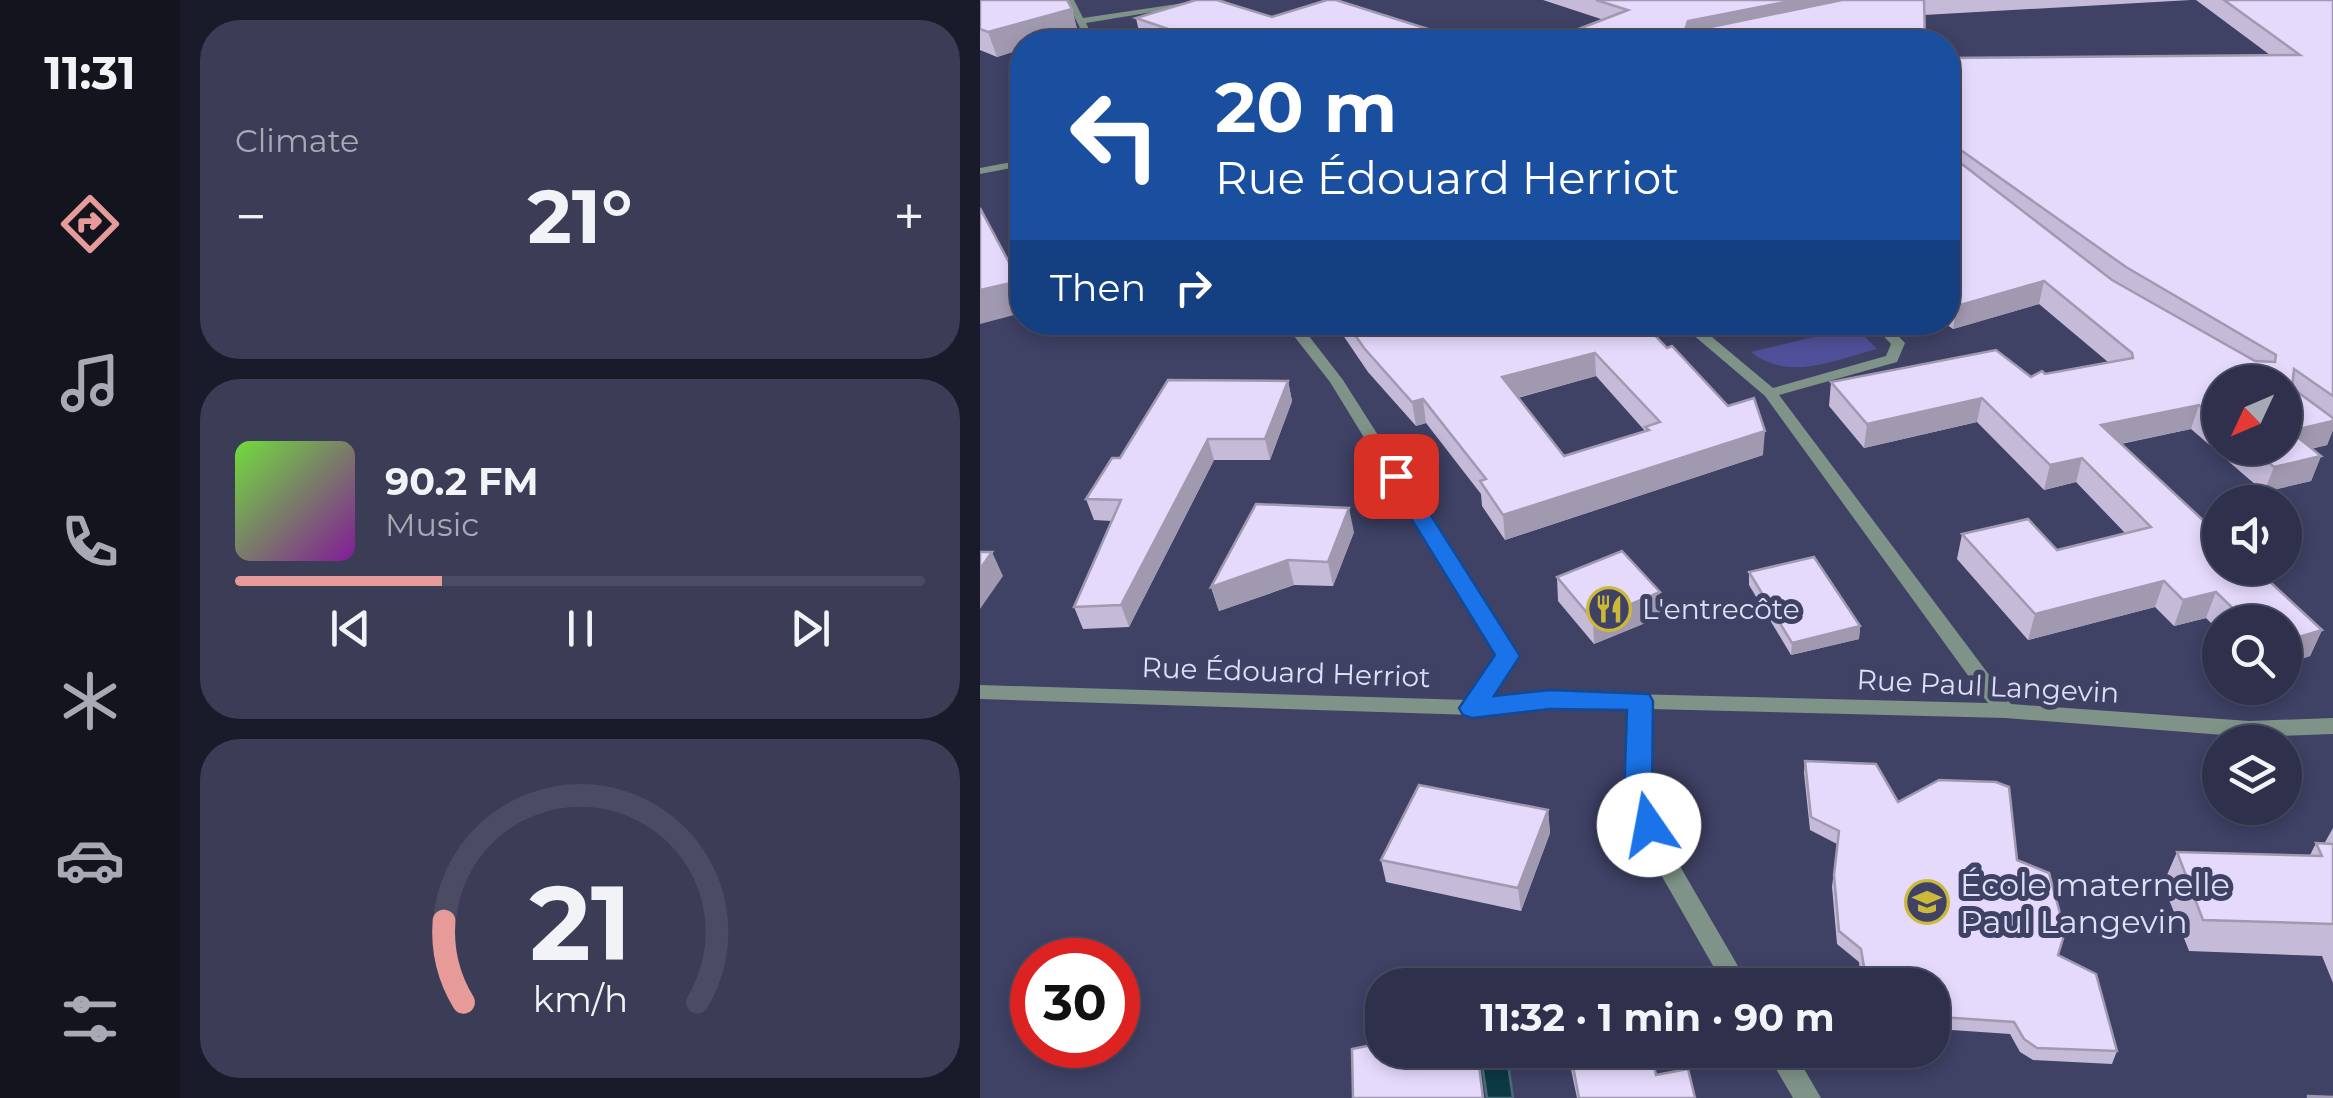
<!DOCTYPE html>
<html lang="en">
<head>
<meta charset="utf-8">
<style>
	:root { --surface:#2f314c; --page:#3b3d56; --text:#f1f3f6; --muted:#a7a9b5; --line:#4a4c64; --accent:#e69b98 }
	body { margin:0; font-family:Montserrat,sans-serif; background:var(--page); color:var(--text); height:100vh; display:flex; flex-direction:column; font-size:38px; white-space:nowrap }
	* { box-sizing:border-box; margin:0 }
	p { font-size:32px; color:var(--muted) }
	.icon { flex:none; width:55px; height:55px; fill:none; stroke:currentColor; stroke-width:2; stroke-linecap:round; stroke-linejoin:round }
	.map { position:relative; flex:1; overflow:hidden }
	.sheet { display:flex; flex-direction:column; gap:20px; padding:20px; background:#1a1b2a; width:800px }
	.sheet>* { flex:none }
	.banner { position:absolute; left:30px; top:30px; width:950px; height:305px; border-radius:40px; box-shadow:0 5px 15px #0003,0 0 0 2px var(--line); background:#1a4fa0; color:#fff; overflow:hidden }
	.needle { width:65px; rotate:226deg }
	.controls { position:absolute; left:1222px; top:365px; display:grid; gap:20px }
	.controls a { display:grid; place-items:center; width:100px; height:100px; border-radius:50%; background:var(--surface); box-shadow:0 5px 15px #0003,0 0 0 2px var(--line); font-size:50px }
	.speed { position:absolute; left:30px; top:938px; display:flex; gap:20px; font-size:50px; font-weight:700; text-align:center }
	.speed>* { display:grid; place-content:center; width:130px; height:130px; border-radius:50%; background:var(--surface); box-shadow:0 5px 15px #0003,0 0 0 2px var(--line); line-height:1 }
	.speed .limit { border:15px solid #d22; background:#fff; color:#111 }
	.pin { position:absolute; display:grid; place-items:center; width:85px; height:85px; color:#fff; margin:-42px; border-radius:20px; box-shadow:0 5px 15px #0006 }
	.me { position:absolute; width:110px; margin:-55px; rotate:348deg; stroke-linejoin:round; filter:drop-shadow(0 0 8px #0008) }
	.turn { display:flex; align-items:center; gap:35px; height:210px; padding:0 40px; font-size:45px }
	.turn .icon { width:130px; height:130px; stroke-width:2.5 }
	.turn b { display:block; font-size:70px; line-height:85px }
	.then { display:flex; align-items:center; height:95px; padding:0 40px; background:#0003; gap:20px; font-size:38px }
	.big { font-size:75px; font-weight:700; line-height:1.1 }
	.sheet .card { flex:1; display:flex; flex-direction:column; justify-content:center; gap:15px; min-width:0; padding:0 35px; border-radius:40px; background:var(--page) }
	.sheet .dial { align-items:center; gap:0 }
	.dial svg { height:260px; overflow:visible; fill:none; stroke:var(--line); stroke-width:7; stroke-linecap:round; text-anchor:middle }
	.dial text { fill:var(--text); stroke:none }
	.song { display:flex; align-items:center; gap:30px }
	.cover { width:120px; height:120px; border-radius:15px; background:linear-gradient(135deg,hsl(100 70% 55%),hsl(290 70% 35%)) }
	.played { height:10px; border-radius:5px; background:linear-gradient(90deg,var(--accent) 30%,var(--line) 30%) }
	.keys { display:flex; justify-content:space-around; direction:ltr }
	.heat { display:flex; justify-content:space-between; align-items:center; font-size:55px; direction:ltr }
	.trip { position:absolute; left:385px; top:968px; width:585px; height:100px; border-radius:40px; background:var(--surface); box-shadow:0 5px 15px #0003,0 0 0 2px var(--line); font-weight:700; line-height:100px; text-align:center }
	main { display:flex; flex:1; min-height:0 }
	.dock { display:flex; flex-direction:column; width:180px; justify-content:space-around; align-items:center; background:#13141e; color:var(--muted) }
	.dock .icon { width:70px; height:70px }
	.dock .current { color:var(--accent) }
	.dock b { font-size:45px; color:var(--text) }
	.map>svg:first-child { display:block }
	.green { fill:#50509a }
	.water { fill:#0d3945; stroke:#4b6b7a; stroke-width:2.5 }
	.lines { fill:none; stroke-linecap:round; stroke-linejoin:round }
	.minor { fill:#7f9388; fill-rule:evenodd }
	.wall { fill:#c5bbd9; fill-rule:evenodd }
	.shaded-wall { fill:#a099b0 }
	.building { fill:#e5dafc; stroke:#a099b0; stroke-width:2.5; fill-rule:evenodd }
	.route { fill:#1a73e8; stroke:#114b97; stroke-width:2.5 }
	.labels { text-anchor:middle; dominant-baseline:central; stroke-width:10; stroke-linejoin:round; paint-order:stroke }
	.poi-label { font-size:28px; fill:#dde0f6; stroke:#3f4165; text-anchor:start }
	.street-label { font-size:28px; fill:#dde0f6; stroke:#3f4165 }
	.near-poi-label { font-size:32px; fill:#dde0f6; stroke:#3f4165; text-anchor:start }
</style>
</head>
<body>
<main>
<nav class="dock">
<b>11:31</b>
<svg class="icon current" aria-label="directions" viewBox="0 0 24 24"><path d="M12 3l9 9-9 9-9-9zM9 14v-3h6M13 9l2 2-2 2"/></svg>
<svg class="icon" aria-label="music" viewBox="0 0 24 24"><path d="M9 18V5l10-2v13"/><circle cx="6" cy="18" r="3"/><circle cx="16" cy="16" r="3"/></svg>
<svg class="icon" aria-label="phone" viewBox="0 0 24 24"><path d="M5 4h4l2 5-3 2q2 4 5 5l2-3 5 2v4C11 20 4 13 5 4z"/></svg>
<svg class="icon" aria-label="climate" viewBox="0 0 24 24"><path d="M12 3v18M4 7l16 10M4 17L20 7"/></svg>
<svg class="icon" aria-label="car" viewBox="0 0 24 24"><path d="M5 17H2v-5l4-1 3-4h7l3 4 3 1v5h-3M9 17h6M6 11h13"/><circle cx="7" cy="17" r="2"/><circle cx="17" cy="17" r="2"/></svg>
<svg class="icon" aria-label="filters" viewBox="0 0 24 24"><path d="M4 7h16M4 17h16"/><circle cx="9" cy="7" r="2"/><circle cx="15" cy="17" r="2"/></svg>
</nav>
<section class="sheet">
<div class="card"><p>Climate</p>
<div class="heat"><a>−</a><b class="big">21°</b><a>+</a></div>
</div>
<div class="card">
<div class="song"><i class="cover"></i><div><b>90.2 FM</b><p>Music</p></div></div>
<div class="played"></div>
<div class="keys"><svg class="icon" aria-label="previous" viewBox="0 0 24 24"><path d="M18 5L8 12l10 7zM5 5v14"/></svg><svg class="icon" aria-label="pause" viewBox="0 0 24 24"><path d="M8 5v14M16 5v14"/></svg><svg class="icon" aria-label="next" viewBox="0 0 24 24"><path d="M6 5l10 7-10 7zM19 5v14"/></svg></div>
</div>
<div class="card dial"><svg viewBox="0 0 100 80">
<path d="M14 69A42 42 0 1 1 86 69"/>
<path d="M14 69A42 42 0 0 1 8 44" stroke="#e69b98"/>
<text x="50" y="56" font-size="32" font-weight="700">21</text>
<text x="50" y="72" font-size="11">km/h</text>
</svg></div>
</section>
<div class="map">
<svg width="1353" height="1098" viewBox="0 0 1353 1098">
	<rect width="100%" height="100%" fill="#3f4165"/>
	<path class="green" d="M875,327L897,349C854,360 809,382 771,352Z"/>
	<polygon class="water" points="500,1050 526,1050 533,1098 507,1098"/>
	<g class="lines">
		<g class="minor">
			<polygon points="86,0 94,0 103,18 224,0 246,0 106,23 115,42 107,42"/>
			<polygon points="42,160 42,166 0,174 0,168"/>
			<polygon points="303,322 318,322 363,380 538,656 510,699 570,692 1008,703 785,396 698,322 714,322 793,388 906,356 911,344 890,322 905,322 925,343 917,362 799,395 1031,704 1269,721 1353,718 1353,734 1269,737 1025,718 670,709 669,797 690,849 769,985 744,985 672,859 647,797 650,708 570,706 493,715 0,699 0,685 488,700 518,656 350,382"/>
			<polygon points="785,1050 813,1050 841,1098 813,1098"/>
		</g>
	</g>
	<g class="wall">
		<polygon points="0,0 92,9 98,33 66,42 42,42 42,49 17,57 0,50"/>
		<polygon points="563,0 1211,0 944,15 624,20"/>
		<path d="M1216,0H1353V430L1347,445L1331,449L1341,456L1331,481L1284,492L1211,429L1141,444L1240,535V568H1275L1342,630L1330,656L1305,664V622H1240V632L1226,618L1194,626L1175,607L1048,640L977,559L982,534L1048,519L1077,550L1145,533L1096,482L1064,490L997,422L884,448L849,406L851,382L1016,350L1051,377L1062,371L1065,374L1128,362L1059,304L973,329L963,322H968V58L1290,55ZM1240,382H1305V448H1240Z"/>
		<polygon points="292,17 489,42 180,42 160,36 156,18"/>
		<path d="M354,322H662L783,455L525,540L502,506L501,494L446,423L436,426L388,372ZM616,376L665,431L584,456L538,398Z"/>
		<polygon points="767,322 834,322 834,324 782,337"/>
		<polygon points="308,381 312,401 290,460 234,460 149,627 103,629 94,607 132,521 114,520 106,499 140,458"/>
		<polygon points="374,532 353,586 314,585 239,611 231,587"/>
		<polygon points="769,572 880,626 879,639 811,655 769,585"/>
		<polygon points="577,577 680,617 614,644 578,601"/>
		<polygon points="825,761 918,802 1037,860 1078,955 1137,1051 1132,1064 1053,1060 1040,1052 1030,1034 957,1029 954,1008 952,1006 952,985 929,985 925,981 881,979 879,962 857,944 852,887 857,844 830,830 824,773"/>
		<polygon points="568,810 570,833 541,911 406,882 401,860"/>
		<polygon points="1353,828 1353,983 1342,956 1209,951 1183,884 1197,852 1330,855 1336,843 1344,844"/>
		<polygon points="587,1050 670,1050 676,1075 715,1098 597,1098"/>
	</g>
	<g class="shaded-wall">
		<polygon points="816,0 903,0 707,38 706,27 708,21"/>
		<polygon points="92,9 98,33 66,42 42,42 42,49 17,57 8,32"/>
		<polygon points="39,281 42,290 42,313 0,324 0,290"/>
		<polygon points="1064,281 1059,304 973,329 977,306"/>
		<polygon points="783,322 834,322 834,324 782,337"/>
		<polygon points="615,353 616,376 525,401 522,377"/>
		<polygon points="308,381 312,401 290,460 285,439"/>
		<polygon points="1002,398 997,422 884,448 887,424"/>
		<polygon points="443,399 446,423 436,426 432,402"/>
		<polygon points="1219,405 1211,429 1114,449 1121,425"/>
		<polygon points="1353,421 1353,430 1347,445 1300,456 1310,431"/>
		<polygon points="785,431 783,455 525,540 523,515"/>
		<polygon points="228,439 234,460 149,627 141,605"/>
		<polygon points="1341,456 1331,481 1284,492 1294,467"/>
		<polygon points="1102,458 1096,482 1064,490 1070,465"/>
		<polygon points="369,508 374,532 353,586 348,562"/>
		<polygon points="12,552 23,576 0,609 0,569"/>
		<polygon points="308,560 314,585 239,611 231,587"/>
		<polygon points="1184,581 1175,607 1048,640 1055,614"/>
		<polygon points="680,592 680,617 614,644 613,620"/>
		<polygon points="1236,592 1226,618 1194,626 1203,600"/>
		<polygon points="880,626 879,639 811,655 812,643"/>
		<polygon points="1342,630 1330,656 1305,664 1305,641"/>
		<polygon points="568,810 570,833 541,911 538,888"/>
	</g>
	<g class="building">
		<polygon points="0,0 87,0 92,9 8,32 0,29"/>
		<polygon points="216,0 237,0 292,17 347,0 356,0 489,42 452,42 449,39 439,42 339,42 331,40 324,42 226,42 156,18"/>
		<polygon points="616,0 816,0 708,21 706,27 726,28 862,0 944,0 945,42 565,42 648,10"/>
		<path d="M1244,0H1353V396L1314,369L1312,388L1353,418V421L1310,431L1341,456L1294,467L1270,448H1305V382H1240V423L1219,405L1121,425L1240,536V568H1275L1342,630L1305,641V622H1267L1236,592L1203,600L1184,581L1055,614L982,534L1048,519L1077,550L1171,527L1102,458L1070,465L1002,398L887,424L851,382L1016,350L1051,377L1062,371L1065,374L1153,358L1152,353L1064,281L977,306L968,300V58L1320,55ZM968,141L1146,267L1296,355L1295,362L1275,361L1132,280L969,154Z"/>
		<polygon points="0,208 39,281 0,290"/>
		<path d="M366,322H662L687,348L692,346L748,406L774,398L785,431L523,515L500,481L506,479L443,399L432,402L384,348ZM615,353L680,422L665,427L669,430L584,456L522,377Z"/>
		<polygon points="188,380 308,381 285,439 228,439 141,605 94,607 141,500 106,499 132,458 140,458"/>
		<polygon points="276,504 369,508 348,562 308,560 231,587"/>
		<polygon points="642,551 680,592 613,620 577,577"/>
		<polygon points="0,552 12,552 0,569"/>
		<polygon points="834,557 880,626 812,643 769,572"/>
		<polygon points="825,761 896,764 918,802 959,780 1016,782 1029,787 1037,860 1069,873 1085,932 1078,955 1116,974 1137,1051 1057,1048 1044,1039 1034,1022 960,1017 957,995 952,991 952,985 946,985 927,968 884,967 881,949 859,931 854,875 859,831 831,817"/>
		<polygon points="439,785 568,810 538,888 401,860"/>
		<polygon points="1336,843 1353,844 1353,924 1223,920 1197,852 1342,856"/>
		<polygon points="402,1043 402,1050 497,1050 503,1098 373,1098 372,1049"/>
		<polygon points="590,1050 670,1050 676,1075 708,1069 715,1098 599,1098"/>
		<polygon points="1328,1096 1353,1097 1353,1098 1328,1098"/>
	</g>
	<polygon class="route" points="416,469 426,476 540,656 514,696 570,690 669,694 673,701 672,797 683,825 679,833 659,833 644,797 647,710 570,709 492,718 483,715 479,708 515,655 405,476"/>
	<defs>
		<g id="restaurant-ring" transform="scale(2.25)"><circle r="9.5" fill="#3f4165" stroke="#ccb939" stroke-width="1.5"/><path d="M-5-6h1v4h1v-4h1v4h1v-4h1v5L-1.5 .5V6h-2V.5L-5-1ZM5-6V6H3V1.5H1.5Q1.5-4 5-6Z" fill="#ccb939"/></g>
		<g id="school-ring" transform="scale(2.25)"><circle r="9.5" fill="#3f4165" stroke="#ccb939" stroke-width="1.5"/><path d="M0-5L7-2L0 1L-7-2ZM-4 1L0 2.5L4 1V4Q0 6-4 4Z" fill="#ccb939"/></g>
	</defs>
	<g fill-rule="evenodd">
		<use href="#restaurant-ring" x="629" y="609"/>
		<use href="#school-ring" x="947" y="902"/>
	</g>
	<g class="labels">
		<g class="poi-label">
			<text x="662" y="609">L'entrecôte</text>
		</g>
		<g class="street-label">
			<text transform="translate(306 672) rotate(2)">Rue Édouard Herriot</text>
			<text transform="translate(1008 686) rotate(3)">Rue Paul Langevin</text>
		</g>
		<g class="near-poi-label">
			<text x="980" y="884">École maternelle<tspan x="980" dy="37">Paul Langevin</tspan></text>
		</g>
	</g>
</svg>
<div class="controls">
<a><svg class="needle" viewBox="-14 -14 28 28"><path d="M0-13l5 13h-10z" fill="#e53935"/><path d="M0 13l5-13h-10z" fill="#a7a9b5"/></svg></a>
<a><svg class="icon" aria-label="sound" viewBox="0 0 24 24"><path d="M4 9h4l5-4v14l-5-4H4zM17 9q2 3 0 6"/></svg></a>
<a><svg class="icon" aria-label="search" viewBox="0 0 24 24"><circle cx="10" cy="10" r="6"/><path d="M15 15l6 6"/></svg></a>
<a><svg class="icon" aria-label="layers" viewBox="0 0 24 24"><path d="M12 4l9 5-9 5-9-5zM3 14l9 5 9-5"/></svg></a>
</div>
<div class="speed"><div class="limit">30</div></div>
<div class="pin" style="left:416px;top:476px;background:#d93025"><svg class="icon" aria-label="arrive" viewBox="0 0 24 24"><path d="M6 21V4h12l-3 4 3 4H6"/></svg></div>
<svg class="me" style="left:669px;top:825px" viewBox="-20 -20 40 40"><circle r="19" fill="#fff"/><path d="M0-13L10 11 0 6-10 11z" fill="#1a73e8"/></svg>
<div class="trip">11:32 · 1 min · 90 m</div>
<div class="banner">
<div class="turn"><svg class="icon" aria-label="left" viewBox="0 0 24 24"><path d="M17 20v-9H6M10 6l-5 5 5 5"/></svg><div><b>20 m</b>Rue Édouard Herriot</div></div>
<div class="then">Then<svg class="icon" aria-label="right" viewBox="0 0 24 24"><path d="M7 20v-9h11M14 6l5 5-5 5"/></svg></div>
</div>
</div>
</main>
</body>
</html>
